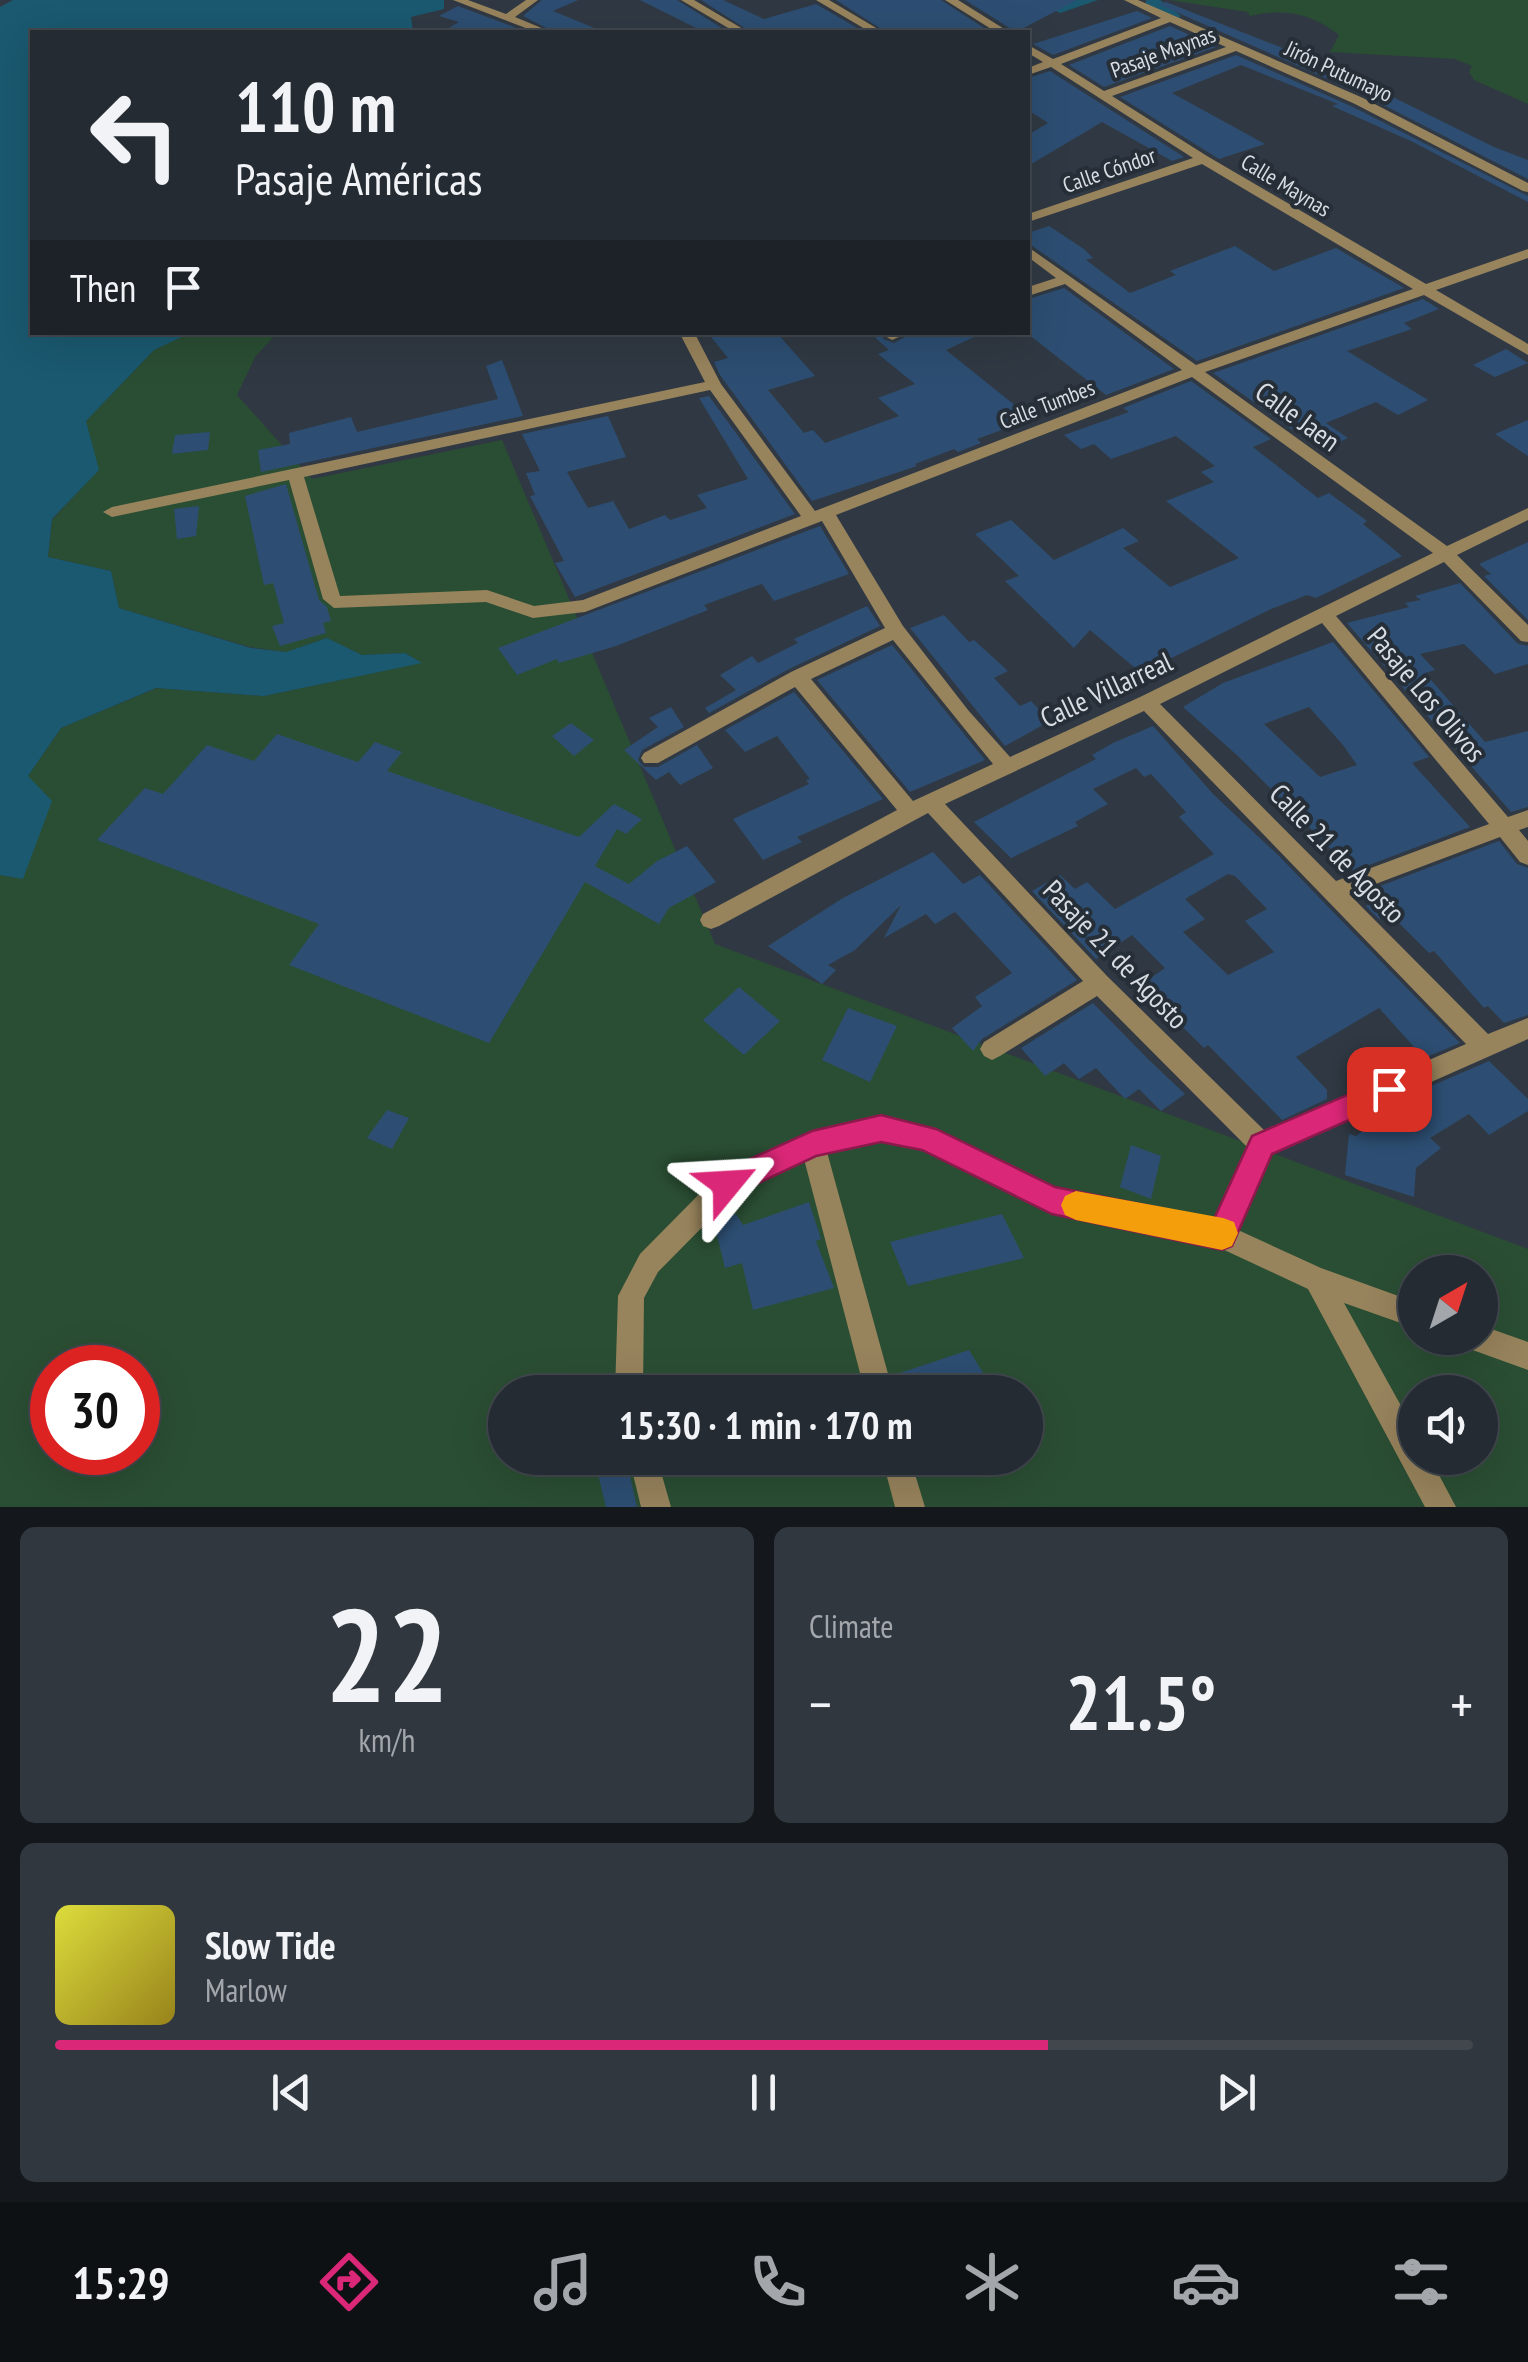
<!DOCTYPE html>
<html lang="en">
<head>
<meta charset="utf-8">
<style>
	:root { --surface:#242b32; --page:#30373e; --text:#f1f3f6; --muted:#a3a7ac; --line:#41474d; --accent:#db2777 }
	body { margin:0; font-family:"PT Sans Narrow",sans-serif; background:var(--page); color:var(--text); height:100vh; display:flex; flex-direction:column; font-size:38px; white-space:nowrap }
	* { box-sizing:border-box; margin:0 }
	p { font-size:32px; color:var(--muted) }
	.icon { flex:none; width:55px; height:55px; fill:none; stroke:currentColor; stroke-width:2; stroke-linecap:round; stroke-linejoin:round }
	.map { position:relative; height:1507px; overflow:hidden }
	.sheet { display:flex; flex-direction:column; gap:20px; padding:20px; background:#14181c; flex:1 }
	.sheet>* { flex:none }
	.banner { position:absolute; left:30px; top:30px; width:1000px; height:305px; border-radius:0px; box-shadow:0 10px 40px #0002,0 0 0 2px var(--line); background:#242b32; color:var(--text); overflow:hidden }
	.needle { width:65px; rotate:39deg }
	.tools { position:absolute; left:1398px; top:1255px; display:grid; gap:20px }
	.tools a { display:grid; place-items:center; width:100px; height:100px; border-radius:50%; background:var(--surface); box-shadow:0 10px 40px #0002,0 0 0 2px var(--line); font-size:50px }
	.speed { position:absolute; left:30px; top:1345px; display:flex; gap:20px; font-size:50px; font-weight:700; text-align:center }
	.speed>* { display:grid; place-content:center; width:130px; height:130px; border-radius:50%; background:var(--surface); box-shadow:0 10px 40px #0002,0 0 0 2px var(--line); line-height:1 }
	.speed .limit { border:15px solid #d22; background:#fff; color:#111 }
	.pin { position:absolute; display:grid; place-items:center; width:85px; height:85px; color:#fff; margin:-42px; border-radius:20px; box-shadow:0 5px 15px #0006 }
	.me { position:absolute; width:110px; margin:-55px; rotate:63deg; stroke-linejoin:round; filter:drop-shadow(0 0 8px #0008) }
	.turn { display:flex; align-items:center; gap:35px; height:210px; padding:0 40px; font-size:45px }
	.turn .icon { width:130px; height:130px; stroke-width:2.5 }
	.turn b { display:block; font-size:70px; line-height:85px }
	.then { display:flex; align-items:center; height:95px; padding:0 40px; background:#0003; gap:20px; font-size:38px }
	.big { font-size:75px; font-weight:700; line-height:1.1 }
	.sheet .tile { flex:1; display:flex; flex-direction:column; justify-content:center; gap:15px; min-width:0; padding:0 35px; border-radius:15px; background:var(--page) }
	.sheet .dial { align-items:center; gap:0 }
	.dial b { font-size:130px; line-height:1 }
	.song { display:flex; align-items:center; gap:30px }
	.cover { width:120px; height:120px; border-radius:15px; background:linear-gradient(135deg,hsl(60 70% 55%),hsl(50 70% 35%)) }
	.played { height:10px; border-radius:5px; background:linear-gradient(90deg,var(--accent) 70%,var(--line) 70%) }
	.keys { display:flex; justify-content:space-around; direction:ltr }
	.heat { display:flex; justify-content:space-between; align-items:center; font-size:55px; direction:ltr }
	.sheet .tiles { flex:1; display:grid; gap:20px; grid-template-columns:1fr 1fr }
	.tile:last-child { grid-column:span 2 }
	.trip { position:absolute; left:488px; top:1375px; width:555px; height:100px; border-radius:50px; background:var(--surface); box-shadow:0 10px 40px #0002,0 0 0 2px var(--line); font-weight:700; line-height:100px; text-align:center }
	.menu { display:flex; height:160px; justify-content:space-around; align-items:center; background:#0e1114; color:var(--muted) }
	.menu .icon { width:70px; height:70px }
	.menu .current { color:var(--accent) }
	.menu b { font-size:45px; color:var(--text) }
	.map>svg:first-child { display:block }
	.green { fill:#2a4e33; fill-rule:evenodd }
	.water { fill:#1a5970 }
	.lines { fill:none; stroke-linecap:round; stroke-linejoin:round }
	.canal { fill:#1a5970; fill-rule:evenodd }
	.building { fill:#2d4e72; fill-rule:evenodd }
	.street { fill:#97835c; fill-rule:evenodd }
	.route { fill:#db2777; stroke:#8e194d; stroke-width:2.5 }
	.slow { fill:#f59e0b }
	.labels { text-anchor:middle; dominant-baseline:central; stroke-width:8; stroke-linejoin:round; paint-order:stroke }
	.far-street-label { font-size:22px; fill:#d8dde3; stroke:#262e38 }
	.street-label { font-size:28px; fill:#d8dde3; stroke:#262e38 }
</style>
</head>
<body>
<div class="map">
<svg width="1528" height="1507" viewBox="0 0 1528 1507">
	<rect width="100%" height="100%" fill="#303943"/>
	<g class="green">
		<path d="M1169,0H1528V104L1474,80L1469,72L1472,66L1455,59L1330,52L1339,35C1312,13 1283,8 1250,16L1248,12Z"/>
		<path d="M180,333H277L255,357L237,395L312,479L502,440L715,944L1528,1249V1507H0V875L23,879L28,776L61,728L157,688L264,696L420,663L405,653L362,655L327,638L286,652L250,647L119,608L111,571L48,557L52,520L98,470L86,421L154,350L182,337ZM1415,1272H1480V1338H1415ZM52,1368H138V1452H52ZM505,1392H1025V1458H505ZM1415,1392H1480V1458H1415Z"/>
	</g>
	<polygon class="water" points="13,0 444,0 444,9 411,17 413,31 424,32 32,32 32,332 180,332 182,337 154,350 86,421 99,470 52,519 48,557 111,571 119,608 251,648 286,652 327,638 362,655 405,653 422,663 264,696 156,688 61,728 28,776 52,801 23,879 0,875 0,7"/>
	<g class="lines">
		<g class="canal">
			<polygon points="1076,0 1098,0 1060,13 1053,9"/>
			<polygon points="1146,0 1160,0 1181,16 1174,22 1164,22 1164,16 1146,6"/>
		</g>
	</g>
	<g class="building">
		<polygon points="542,0 578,0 553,11 604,32 554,32 523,16"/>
		<polygon points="640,0 677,0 728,32 704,32"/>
		<polygon points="701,0 723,0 764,19 816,4 864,32 751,32"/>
		<polygon points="836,0 941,0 990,32 886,32"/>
		<polygon points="965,0 1077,0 1016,32"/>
		<polygon points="1166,2 1338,70 1494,147 1528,160 1528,179 1364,95 1158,4"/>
		<polygon points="458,6 527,32 442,32 459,22 439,16"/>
		<polygon points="1137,11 1152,18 1053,55 1033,44"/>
		<polygon points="1170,26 1216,47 1104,87 1069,65"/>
		<polygon points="1236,55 1353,107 1528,196 1528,202 1411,141 1332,106 1338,104 1241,65 1172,93 1265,144 1219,159 1120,97"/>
		<polygon points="1050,71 1184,157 1172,161 1102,122 1028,166 1028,135 1048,123 1028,110 1028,78"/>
		<polygon points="1049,226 1084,249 1093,258 1086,260 1130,293 1176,275 1170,271 1235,246 1274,271 1336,248 1404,288 1197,361 1028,243 1028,233"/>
		<polygon points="1064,288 1174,369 1106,395 1028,334 1028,299"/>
		<polygon points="1423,299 1439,309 1404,323 1412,329 1347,351 1428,400 1398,415 1376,402 1326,423 1348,438 1326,448 1303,432 1298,434 1213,373"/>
		<polygon points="707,332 776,332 815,376 768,390 804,433 813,430 825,443 899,416 878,398 915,384 878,354 889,350 869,332 883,332 883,339 894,343 914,332 985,332 946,350 1032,419 977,439 981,443 958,452 954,449 915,464 917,466 812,501 720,375 714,362 728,358"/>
		<polygon points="1506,349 1528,363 1495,377 1473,365"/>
		<polygon points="502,360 523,416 261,472 258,450 290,444 289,433 351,417 357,432 498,399 486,366"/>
		<polygon points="1191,381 1271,439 1253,447 1318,498 1329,493 1367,521 1363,524 1402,556 1316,598 1307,595 1269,610 1141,673 1090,630 1074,648 1005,581 1019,576 975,534 1011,520 1054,560 1123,528 1139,541 1123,548 1170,587 1239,558 1166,501 1214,482 1201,472 1215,466 1176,436 1111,459 1094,444 1081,449 1064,435 1129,412 1123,408"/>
		<polygon points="709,396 795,514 575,597 555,563 564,561 530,496 535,495 526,473 540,471 522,434 608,416 626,457 567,472 588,508 613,501 629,529 665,515 670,520 707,508 697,495 748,479 699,398"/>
		<polygon points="1528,420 1528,456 1495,434"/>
		<polygon points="210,432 208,450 172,454 175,435"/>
		<polygon points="286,484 319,600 327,607 331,621 323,623 326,633 280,646 272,626 284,623 273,583 264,585 245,496"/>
		<polygon points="199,506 196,536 177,539 174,509"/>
		<polygon points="820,526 849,574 774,601 762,584 750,588 704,605 708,610 616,646 559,663 557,659 517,675 498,648"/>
		<polygon points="1528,542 1528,620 1484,576 1491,574 1479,564"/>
		<polygon points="1460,583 1518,644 1528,646 1528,664 1495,674 1464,644 1420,654 1435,670 1425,673 1485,742 1528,731 1528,807 1511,812 1347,623 1409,607 1405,603 1421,600 1415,596"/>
		<polygon points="867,606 880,626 789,669 709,713 705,708 736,690 720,675 752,656 758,663 798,643 794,639"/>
		<polygon points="944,615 969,642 974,640 1008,671 994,678 1020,706 1031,701 1050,721 1005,746 910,628"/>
		<path d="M1333,642L1429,757L1412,763L1470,827L1353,871L1239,757L1183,707L1223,683ZM1309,707L1343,745L1357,765L1320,777L1264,724Z"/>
		<polygon points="892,645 985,760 910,792 817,680"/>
		<polygon points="794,692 883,799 797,837 802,842 763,860 733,819 809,784 806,780 810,779 777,736 745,752 725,730"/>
		<polygon points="671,707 684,727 642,750 638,760 644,767 658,767 697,745 713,768 680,785 669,772 656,780 624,750 658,727 649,718"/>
		<polygon points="571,723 594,740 574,756 552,736"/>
		<path d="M1153,726L1214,795L1278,855L1460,1043L1424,1058L1379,1008L1296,1057L1327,1090V1099L1282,1120L1208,1045L1204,1048L1160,1005L1155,1008L1135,989L1165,968L1132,935L1096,959L1032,891L1060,875L1075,889L1087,882L1115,909L1214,854L1179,817L1186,812L1151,774L1144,777L1136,768L1093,789L1108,804L1075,822L1078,826L1011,858L974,822L1096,759L1092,755L1113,743ZM1228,874L1235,876L1267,909L1245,921L1274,952L1228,975L1183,932L1205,919L1185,899Z"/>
		<polygon points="277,734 358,762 375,742 402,752 387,771 579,837 614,804 642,819 626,834 617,829 595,866 629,884 657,861 687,846 716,882 669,908 659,924 585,882 489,1043 289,965 319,924 97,840 145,788 163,794 207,745 254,761"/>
		<polygon points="1499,841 1517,864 1528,868 1528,1015 1504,1023 1488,1006 1484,1008 1434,951 1429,953 1390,914 1379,919 1366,906 1376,900 1367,891"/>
		<polygon points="933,852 963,884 980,875 1077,980 982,1039 973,1051 952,1028 982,1006 975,997 1012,973 955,912 935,924 926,914 884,938 901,905 855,950 828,965 836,970 822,984 768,946 843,898"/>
		<polygon points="739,987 780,1021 744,1055 703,1020"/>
		<polygon points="1093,1003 1149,1060 1185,1094 1161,1111 1139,1089 1125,1099 1096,1068 1079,1079 1064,1063 1045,1076 1021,1048"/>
		<polygon points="848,1008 897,1026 870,1082 822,1060"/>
		<polygon points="1489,1061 1528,1099 1528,1111 1489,1135 1469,1114 1430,1138 1441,1148 1416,1168 1414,1197 1345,1175 1349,1134 1356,1136 1401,1099"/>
		<polygon points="387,1110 409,1118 392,1149 367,1138"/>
		<polygon points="1131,1145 1161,1156 1151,1199 1120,1187"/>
		<polygon points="809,1202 821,1239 816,1241 834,1288 753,1310 742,1263 725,1268 714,1223 736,1214 743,1225"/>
		<polygon points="1002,1214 1024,1258 908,1286 890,1242"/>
		<polygon points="969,1350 988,1381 953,1392 899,1392 894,1375"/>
		<polygon points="594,1458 626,1458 637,1507 606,1507"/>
	</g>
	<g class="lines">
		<g class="street">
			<polygon points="453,0 468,0 506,14 526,0 538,0 515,17 551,32 536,32"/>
			<polygon points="681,0 694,0 748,32 735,32"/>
			<polygon points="816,0 829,0 883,32 870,32"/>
			<polygon points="945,0 958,0 1009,32 996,32"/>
			<path d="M1124,0H1138L1363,98L1528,183V192L1523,191L1355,104L1236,51L1112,96L1207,156L1426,284L1528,249V258L1436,290L1528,344V355L1424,295L1205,372L1447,546L1528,508V520L1457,555L1528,625V642L1521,641L1444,562L1336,616L1508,817L1528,810V827L1519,830L1528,841V865L1520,862L1500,837L1349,894L1488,1034L1528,1018V1039L1271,1153L1238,1230L1321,1268L1415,1302V1328L1344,1303L1415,1431V1458H1430L1456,1507H1425L1308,1289L1220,1248L1051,1213L923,1149L881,1140L827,1152L893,1392H865L804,1159L736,1193L658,1272L644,1298L643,1392H615L618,1296L640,1254L718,1175L746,1160L812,1132L881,1118L926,1126L1054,1189L1215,1222L1248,1148L1097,996L1000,1056L992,1060L984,1056L980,1049L984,1042L1083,981L928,813L719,926L711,929L703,926L700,920L703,914L897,810L795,687L658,763H644L641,758L644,753L791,672L885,628L822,521L585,612L533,618L486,602L334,608L323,599L289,480L112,517L103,512L112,507L705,382L679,332H694L721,384L815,511L1182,370L1065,284L1028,296V287L1056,278L1028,257V247L1196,365L1413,289L1202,164L1028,222V214L1193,158L1051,67L1028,75V68L1043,62L1028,53V45L1053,59L1161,18ZM1170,22L1226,47L1104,91L1061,64ZM1192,377L1433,553L1140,697L1010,757L968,710L903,626L836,515ZM710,390L801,516L583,600L534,606L487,590L340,596L304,477ZM1322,623L1489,824L1336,881L1160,704ZM893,640L993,764L913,801L811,679ZM1144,711L1466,1044L1265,1131L1107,976L945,804Z"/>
			<polygon points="888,332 910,332 892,340 885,336"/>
			<polygon points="1480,1325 1528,1342 1528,1370 1467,1348 1464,1338 1480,1338"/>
			<polygon points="629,1458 657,1458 671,1507 641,1507"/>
			<polygon points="882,1458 910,1458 925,1507 895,1507"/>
		</g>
	</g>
	<polygon class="route" points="1389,1077 1399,1080 1403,1089 1399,1098 1272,1154 1232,1246 1222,1250 1052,1214 922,1150 881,1142 816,1156 727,1198 717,1193 712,1184 717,1174 812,1131 881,1115 936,1129 1055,1187 1214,1219 1252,1136"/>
	<polygon class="slow" points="1076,1191 1223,1218 1234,1222 1238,1233 1232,1246 1222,1250 1076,1220 1065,1215 1061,1205 1065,1196"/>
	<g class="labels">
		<g class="far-street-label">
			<text transform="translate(1163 52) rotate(-20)">Pasaje Maynas</text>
			<text transform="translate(1339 71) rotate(25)">Jirón Putumayo</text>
			<text transform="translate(1109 170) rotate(-19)">Calle Cóndor</text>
			<text transform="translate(1286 185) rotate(31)">Calle Maynas</text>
			<text transform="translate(1047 404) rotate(-21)">Calle Tumbes</text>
		</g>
		<g class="street-label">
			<text transform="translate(1298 416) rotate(36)">Calle Jaen</text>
			<text transform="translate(1106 689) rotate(-25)">Calle Villarreal</text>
			<text transform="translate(1427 694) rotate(50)">Pasaje Los Olivos</text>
			<text transform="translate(1338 853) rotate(46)">Calle 21 de Agosto</text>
			<text transform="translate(1116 954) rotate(46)">Pasaje 21 de Agosto</text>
		</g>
	</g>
</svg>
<div class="tools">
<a><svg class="needle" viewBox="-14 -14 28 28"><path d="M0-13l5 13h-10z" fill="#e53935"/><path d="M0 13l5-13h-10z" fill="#a3a7ac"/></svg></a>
<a><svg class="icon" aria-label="sound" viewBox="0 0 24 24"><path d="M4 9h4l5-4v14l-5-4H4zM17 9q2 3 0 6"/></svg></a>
</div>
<div class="speed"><div class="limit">30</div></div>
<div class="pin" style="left:1389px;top:1089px;background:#d93025"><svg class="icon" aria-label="arrive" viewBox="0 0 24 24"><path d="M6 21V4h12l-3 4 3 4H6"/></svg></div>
<svg class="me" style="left:727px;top:1184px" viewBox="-20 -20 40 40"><path d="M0-17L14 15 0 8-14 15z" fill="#db2777" stroke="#fff" stroke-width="4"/></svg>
<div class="trip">15:30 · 1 min · 170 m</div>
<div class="banner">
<div class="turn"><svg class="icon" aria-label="left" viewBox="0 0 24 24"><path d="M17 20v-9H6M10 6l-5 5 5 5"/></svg><div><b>110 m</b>Pasaje Américas</div></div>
<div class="then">Then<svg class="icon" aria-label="arrive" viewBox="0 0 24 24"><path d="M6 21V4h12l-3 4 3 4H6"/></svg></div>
</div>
</div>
<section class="sheet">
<div class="tiles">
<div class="tile dial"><b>22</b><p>km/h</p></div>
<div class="tile"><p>Climate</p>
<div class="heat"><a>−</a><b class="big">21.5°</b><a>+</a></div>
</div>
<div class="tile">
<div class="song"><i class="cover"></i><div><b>Slow Tide</b><p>Marlow</p></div></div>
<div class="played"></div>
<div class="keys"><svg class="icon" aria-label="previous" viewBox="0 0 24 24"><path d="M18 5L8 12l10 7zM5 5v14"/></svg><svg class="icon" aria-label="pause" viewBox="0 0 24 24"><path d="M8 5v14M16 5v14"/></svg><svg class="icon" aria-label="next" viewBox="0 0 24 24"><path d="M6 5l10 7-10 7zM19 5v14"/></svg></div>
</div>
</div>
</section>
<nav class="menu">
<b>15:29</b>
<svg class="icon current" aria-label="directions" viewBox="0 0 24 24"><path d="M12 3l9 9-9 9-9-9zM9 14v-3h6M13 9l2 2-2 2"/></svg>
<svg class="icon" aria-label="music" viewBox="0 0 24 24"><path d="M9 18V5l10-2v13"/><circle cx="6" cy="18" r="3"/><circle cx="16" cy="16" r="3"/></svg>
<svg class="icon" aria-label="phone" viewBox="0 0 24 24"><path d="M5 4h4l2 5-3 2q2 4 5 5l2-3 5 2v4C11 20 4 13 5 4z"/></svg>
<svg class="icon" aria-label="climate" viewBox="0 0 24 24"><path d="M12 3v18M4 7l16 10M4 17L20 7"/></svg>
<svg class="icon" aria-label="car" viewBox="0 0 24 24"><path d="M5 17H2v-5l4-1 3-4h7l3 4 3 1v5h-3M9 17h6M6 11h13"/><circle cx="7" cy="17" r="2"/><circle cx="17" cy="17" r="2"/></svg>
<svg class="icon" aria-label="filters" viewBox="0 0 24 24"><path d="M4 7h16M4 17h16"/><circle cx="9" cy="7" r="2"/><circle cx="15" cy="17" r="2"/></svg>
</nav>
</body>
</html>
